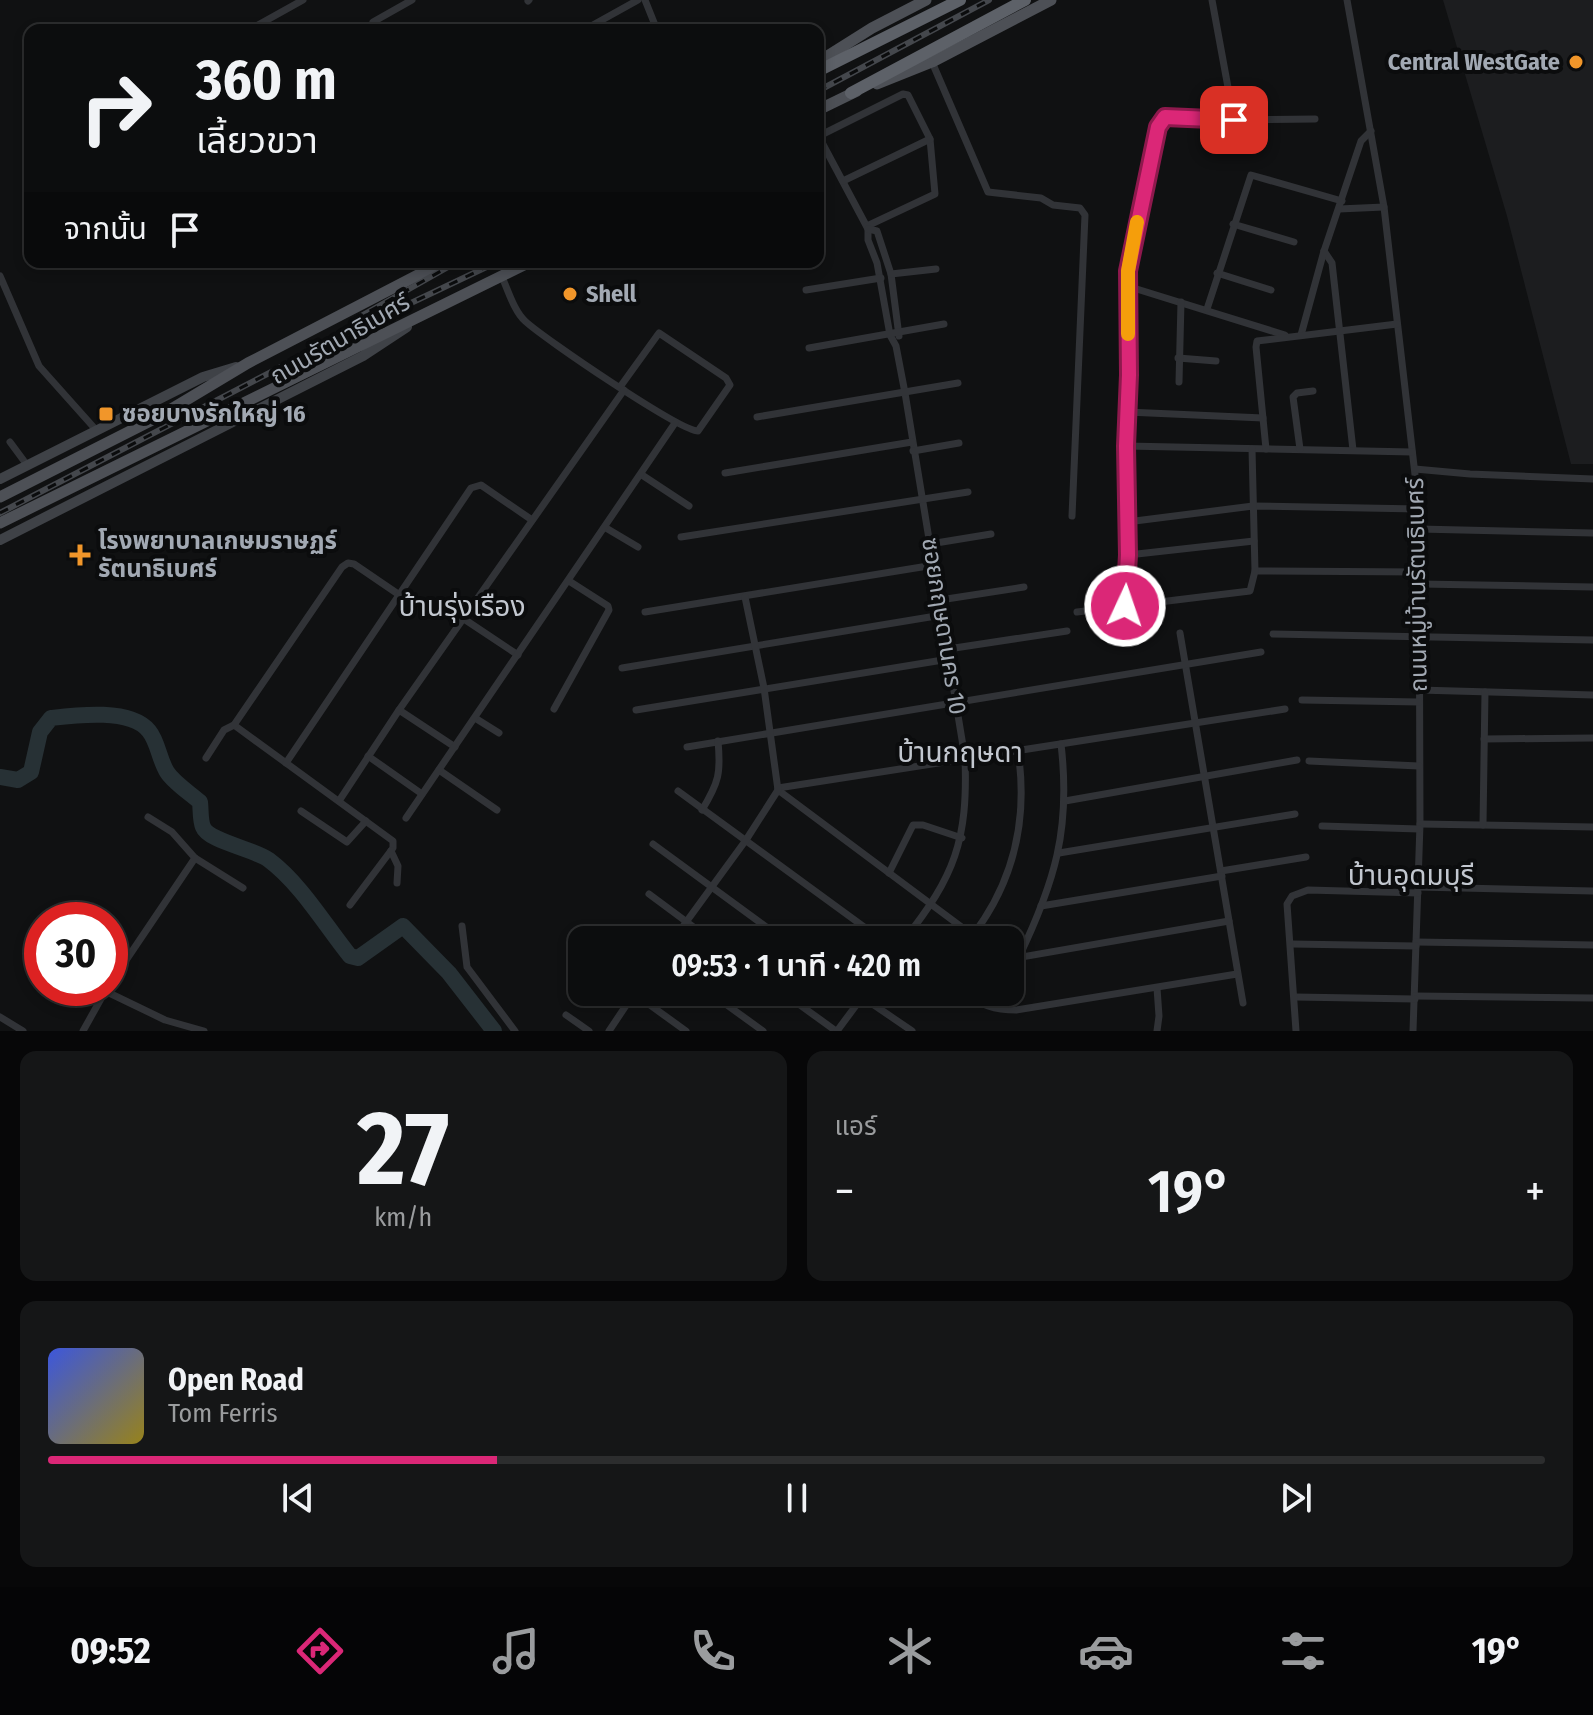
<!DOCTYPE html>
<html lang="th">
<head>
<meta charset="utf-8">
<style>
	:root { --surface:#0c0d0e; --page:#151617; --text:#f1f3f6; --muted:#9a9c9e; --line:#2c2d2e; --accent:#db2777 }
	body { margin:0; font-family:"Fira Sans Condensed","Noto Sans Thai",sans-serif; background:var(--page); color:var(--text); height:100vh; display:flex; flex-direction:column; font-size:30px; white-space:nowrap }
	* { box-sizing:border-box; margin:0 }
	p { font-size:26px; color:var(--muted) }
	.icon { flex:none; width:44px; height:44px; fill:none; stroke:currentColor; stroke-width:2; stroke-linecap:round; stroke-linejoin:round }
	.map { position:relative; height:1031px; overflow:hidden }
	.drawer { display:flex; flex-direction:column; gap:20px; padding:20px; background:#070708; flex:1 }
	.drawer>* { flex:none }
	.banner { position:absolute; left:24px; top:24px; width:800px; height:244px; border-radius:16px; box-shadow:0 4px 12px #0003,0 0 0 2px var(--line); background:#0c0d0e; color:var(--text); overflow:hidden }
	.speed { position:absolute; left:24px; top:902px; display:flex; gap:16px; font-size:40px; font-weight:700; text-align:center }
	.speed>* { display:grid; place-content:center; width:104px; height:104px; border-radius:50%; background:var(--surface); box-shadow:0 4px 12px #0003,0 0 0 2px var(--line); line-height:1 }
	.speed .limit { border:12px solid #d22; background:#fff; color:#111 }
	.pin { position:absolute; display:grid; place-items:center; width:68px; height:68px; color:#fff; margin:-34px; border-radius:16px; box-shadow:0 4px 12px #0006 }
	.me { position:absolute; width:88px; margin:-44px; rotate:3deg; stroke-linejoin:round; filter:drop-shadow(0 0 6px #0008) }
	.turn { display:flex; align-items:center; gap:28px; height:168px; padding:0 40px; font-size:36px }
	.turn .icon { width:104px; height:104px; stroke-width:2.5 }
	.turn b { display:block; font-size:56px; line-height:68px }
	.then { display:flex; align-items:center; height:76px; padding:0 40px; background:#0003; gap:16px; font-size:30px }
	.big { font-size:60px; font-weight:600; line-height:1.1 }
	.drawer .card { flex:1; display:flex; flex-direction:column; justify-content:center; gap:12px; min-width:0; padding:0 28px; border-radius:16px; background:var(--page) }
	.drawer .dial { align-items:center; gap:0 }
	.dial b { font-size:104px; line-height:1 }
	.song { display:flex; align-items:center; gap:24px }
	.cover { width:96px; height:96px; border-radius:12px; background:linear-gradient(135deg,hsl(230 70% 55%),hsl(50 70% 35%)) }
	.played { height:8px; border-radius:4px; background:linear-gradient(90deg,var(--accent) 30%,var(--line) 30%) }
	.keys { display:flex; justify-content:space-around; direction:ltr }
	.heat { display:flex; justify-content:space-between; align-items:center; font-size:44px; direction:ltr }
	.drawer .tiles { flex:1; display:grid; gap:20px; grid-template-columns:1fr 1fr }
	.card:last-child { grid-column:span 2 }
	.trip { position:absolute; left:568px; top:926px; width:456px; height:80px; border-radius:16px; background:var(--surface); box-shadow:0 4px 12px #0003,0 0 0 2px var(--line); font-weight:600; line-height:80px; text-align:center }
	.menu { display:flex; height:128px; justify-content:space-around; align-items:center; background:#050506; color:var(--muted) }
	.menu .icon { width:56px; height:56px }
	.menu .active { color:var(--accent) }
	.menu b { font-size:36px; color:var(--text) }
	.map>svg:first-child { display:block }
	.built { fill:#1c1d1f }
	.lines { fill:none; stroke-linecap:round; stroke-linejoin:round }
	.river { stroke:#273135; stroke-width:16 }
	.street { stroke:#313337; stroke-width:7 }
	.secondary { stroke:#3f4247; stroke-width:10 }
	.primary { stroke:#4d5056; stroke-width:11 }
	.highway { stroke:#5d6168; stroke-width:12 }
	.rail-casing { stroke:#44474c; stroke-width:6 }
	.rail { stroke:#0b0c0d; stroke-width:3; stroke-dasharray:9; stroke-linecap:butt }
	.route-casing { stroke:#8e194d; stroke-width:20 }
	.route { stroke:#db2777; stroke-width:14 }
	.slow { stroke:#f59e0b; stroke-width:14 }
	.poi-dot { fill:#f1962a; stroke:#0b0c0d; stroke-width:3 }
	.labels { text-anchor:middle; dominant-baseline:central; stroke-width:8; stroke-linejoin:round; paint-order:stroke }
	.poi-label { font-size:24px; font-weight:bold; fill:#a2a9b3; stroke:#0b0c0d; text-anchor:start }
	.street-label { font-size:24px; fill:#a2a9b3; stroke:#0b0c0d }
	.quarter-label { font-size:28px; fill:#c2c7cf; stroke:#0b0c0d }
</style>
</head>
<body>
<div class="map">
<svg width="1593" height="1031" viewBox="0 0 1593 1031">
	<rect width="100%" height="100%" fill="#101112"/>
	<polygon class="built" points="1443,0 1593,0 1593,464 1571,464 1507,216"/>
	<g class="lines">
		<path class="river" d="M0,777L18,780L31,772L40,732L51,718C76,715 131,708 149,731C158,742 159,759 167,772C174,783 190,793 200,802C201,810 200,820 203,827C208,841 254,849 269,860C301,884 325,925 350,956L358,958L403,926L449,973L494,1031"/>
		<g class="street">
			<polyline points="645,0 657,30"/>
			<polyline points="1212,0 1234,120 1315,119"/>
			<polyline points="1347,0 1384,207 1419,509 1420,824 1413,1031"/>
			<polyline points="528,1 529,0"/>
			<polyline points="373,22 412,0"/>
			<polyline points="249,30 303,0"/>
			<polyline points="584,30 638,0"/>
			<polyline points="932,62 988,192 1041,198 1053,205 1080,208 1085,215 1072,516"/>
			<path d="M818,135L868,229V240L877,263L890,335L896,346L905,393L965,758C968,840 955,876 904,940"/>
			<polyline points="819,136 903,94 908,95 930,139 935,194 867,226"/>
			<polyline points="843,181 930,139"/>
			<polyline points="1339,209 1384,207"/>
			<polyline points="1233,224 1294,242"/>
			<polyline points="868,229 877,231 891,274 899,336"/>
			<polyline points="1324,251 1332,263 1353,450"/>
			<polyline points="1217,273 1271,290"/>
			<polyline points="891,274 936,269"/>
			<polyline points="0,276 39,366 97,431"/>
			<path d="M502,277C508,290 514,311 525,321C543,338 680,431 698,431L730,385L726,378L659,333L620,387"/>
			<polyline points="1127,286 1285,335"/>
			<polyline points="806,290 881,278"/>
			<polyline points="1207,309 1251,175 1342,201"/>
			<polyline points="1301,335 1324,251 1361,141 1371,131"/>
			<polyline points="809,348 944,324"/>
			<polyline points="1178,358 1216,361"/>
			<polyline points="1179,382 1181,302"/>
			<polyline points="1127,412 1263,418"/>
			<polyline points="757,417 958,383"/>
			<polyline points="10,442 27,465"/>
			<polyline points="1126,446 1412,452"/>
			<polyline points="1266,449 1256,347 1257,341 1397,324"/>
			<polyline points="1300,449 1293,397 1297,393 1313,391"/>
			<polyline points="913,451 959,443"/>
			<polyline points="1415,469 1470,474 1593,479"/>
			<polyline points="725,473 912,442"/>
			<polyline points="642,475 689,506"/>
			<polyline points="1127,522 1253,506 1419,509"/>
			<polyline points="606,528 638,547"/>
			<polyline points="1419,529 1593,533"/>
			<polyline points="681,537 968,492"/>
			<polyline points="930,544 991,534"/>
			<polyline points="1128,555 1254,541"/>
			<polyline points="1255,571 1419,572"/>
			<polyline points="1419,584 1593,587"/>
			<polyline points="940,600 1024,587"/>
			<polyline points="1125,606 1128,555 1126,446 1129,375 1128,271 1158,127 1165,117 1234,120"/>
			<polyline points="645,612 934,565"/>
			<polyline points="1077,612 1250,591 1255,571 1252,449"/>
			<polyline points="464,619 518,655"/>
			<polyline points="1180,633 1243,1003"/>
			<polyline points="1273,634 1593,640"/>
			<polyline points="948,649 1067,631"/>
			<polyline points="622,668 942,615"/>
			<polyline points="1419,690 1593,695"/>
			<polyline points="1302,700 1419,702"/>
			<polyline points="554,709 609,610 608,606 569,581"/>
			<polyline points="399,710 455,747"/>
			<polyline points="636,710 949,659"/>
			<polyline points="475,718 499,733"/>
			<polyline points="234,725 393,841 393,848 350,905"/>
			<polyline points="1484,739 1593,738"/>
			<polyline points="687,747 1261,652"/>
			<polyline points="368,756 422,794"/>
			<polyline points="206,758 224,730 234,725 342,567 348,563 354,564 398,594"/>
			<polyline points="1309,761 1419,766"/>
			<polyline points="286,763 471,488 481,485 532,520"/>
			<polyline points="439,770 497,810"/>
			<polyline points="778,788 1285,709"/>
			<polyline points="778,790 979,940"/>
			<polyline points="678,791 882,940"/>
			<polyline points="339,801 399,710 624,390"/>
			<polyline points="1065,801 1297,760"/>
			<path d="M702,810C719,782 721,773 718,741"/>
			<polyline points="301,811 347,842 366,821"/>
			<polyline points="148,817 172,832 195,858 243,888"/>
			<polyline points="406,818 675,423"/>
			<polyline points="1420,824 1593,827"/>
			<polyline points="1483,825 1485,692"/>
			<polyline points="1322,826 1419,829"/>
			<polyline points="653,844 784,940"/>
			<polyline points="391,851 398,866 397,883"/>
			<polyline points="1059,853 1295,814"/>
			<polyline points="1221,871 1306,857"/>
			<polyline points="889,873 913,825 923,825 962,838"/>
			<polyline points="1418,887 1593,891"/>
			<polyline points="649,894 711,940"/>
			<polyline points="1041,906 1222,876"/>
			<polyline points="462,926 467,967 515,1031"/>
			<polyline points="621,929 637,940"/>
			<path d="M973,935C1014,881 1028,818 1018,751"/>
			<polyline points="673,940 746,840 778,790 764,688 745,597"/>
			<polyline points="1416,942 1593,945"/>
			<polyline points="1292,944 1416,946"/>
			<polyline points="1010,959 1229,921"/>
			<path d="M1018,959C1055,882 1071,829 1061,744"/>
			<polyline points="110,984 195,858"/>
			<polyline points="1157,988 1159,1016 1157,1031"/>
			<polyline points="105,991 165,1020 204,1031"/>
			<polyline points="632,992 686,1031"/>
			<polyline points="709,992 763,1031"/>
			<polyline points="782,992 836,1031"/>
			<polyline points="855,992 912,1031"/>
			<path d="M963,992C980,1005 995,1010 1016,1010L1237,974"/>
			<polyline points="1415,996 1593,998"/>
			<polyline points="1295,997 1415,999"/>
			<polyline points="566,1015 589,1031"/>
			<polyline points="0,1017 23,1031"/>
			<polyline points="83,1031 107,988"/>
			<polyline points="609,1031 635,992"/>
			<polyline points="837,1031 866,992"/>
			<polyline points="1296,1031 1287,904 1292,896 1308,890 1418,893"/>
		</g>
		<g class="secondary">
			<polyline points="0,479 203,377 236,367"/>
			<polyline points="0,540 363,356 407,327"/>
		</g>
		<g class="primary">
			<polyline points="818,62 872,28 926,0"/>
			<polyline points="877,84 932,62 1051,0"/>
			<polyline points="818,110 857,91"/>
			<polyline points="0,497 158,417 248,363 443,262"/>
			<polyline points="0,523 530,262"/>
		</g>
		<g class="highway">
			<polyline points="818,71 960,0"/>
			<polyline points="851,93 1025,0"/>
		</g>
		<g class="rail-casing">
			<g id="rail">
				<polyline points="818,91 989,0"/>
				<polyline points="354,320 457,262"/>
				<polyline points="0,513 327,343 497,262"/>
			</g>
		</g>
		<use href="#rail" class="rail"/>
	</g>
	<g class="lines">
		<g class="route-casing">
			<polyline id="route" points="1125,606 1128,555 1126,446 1129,375 1128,271 1158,127 1165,117 1234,120"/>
		</g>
		<use href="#route" class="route"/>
		<polyline class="slow" points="1128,334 1128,271 1137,222"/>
	</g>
	<g class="poi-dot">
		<circle cx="1576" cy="62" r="8"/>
		<circle cx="570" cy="294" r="8"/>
		<rect x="98" y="406" width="16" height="16" rx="4"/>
		<path d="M76 543h8v8h8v8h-8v8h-8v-8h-8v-8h8z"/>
	</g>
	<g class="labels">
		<g class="poi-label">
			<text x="1560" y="62" text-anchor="end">Central WestGate</text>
			<text x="586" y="294">Shell</text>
			<text x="122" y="414">ซอยบางรักใหญ่ 16</text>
			<text x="98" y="541">โรงพยาบาลเกษมราษฏร์<tspan x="98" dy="28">รัตนาธิเบศร์</tspan></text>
		</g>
		<g class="street-label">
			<text transform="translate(340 339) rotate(-30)">ถนนรัตนาธิเบศร์</text>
			<text transform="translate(1417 585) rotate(-91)">ถนนหมู่บ้านรัตนธิเบศร์</text>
			<text transform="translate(944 626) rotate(81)">ซอยกฤษดานคร 10</text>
		</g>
		<g class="quarter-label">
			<text x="462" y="606">บ้านรุ่งเรือง</text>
			<text x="960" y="752">บ้านกฤษดา</text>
			<text x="1411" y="875">บ้านอุดมบุรี</text>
		</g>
	</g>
</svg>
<div class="speed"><div class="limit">30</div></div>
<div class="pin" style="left:1234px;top:120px;background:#d93025"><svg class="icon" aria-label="arrive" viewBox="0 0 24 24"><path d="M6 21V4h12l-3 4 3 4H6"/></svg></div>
<svg class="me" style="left:1125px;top:606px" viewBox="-20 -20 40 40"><circle r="17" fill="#db2777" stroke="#fff" stroke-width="3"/><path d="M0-11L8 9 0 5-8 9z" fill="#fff"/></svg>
<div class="trip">09:53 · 1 นาที · 420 m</div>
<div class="banner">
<div class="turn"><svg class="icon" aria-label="right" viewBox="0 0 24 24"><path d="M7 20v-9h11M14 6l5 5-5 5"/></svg><div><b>360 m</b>เลี้ยวขวา</div></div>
<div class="then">จากนั้น<svg class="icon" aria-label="arrive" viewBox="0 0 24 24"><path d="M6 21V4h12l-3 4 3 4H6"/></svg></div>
</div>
</div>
<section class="drawer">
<div class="tiles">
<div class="card dial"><b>27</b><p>km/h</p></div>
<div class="card"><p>แอร์</p>
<div class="heat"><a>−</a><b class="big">19°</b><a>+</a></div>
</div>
<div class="card">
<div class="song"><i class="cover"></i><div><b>Open Road</b><p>Tom Ferris</p></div></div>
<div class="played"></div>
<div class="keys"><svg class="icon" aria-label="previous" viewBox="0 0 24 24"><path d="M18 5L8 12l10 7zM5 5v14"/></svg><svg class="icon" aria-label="pause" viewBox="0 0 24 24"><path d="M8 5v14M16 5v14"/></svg><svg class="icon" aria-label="next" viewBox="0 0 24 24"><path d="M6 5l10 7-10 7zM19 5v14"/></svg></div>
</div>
</div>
</section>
<nav class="menu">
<b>09:52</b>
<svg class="icon active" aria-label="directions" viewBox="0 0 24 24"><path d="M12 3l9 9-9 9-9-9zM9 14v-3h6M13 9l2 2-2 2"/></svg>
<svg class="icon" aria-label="music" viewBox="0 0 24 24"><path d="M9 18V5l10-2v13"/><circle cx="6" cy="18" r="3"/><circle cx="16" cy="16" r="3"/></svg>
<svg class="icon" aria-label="phone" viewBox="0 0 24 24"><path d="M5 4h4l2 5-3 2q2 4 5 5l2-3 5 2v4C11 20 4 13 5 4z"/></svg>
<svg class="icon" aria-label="climate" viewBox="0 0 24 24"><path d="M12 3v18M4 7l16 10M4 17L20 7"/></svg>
<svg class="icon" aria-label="car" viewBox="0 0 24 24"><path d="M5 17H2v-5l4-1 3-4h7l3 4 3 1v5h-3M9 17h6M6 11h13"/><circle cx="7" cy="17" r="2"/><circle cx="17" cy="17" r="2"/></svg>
<svg class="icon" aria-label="filters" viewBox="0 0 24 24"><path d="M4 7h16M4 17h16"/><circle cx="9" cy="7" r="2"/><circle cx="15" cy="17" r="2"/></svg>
<b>19°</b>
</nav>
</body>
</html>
